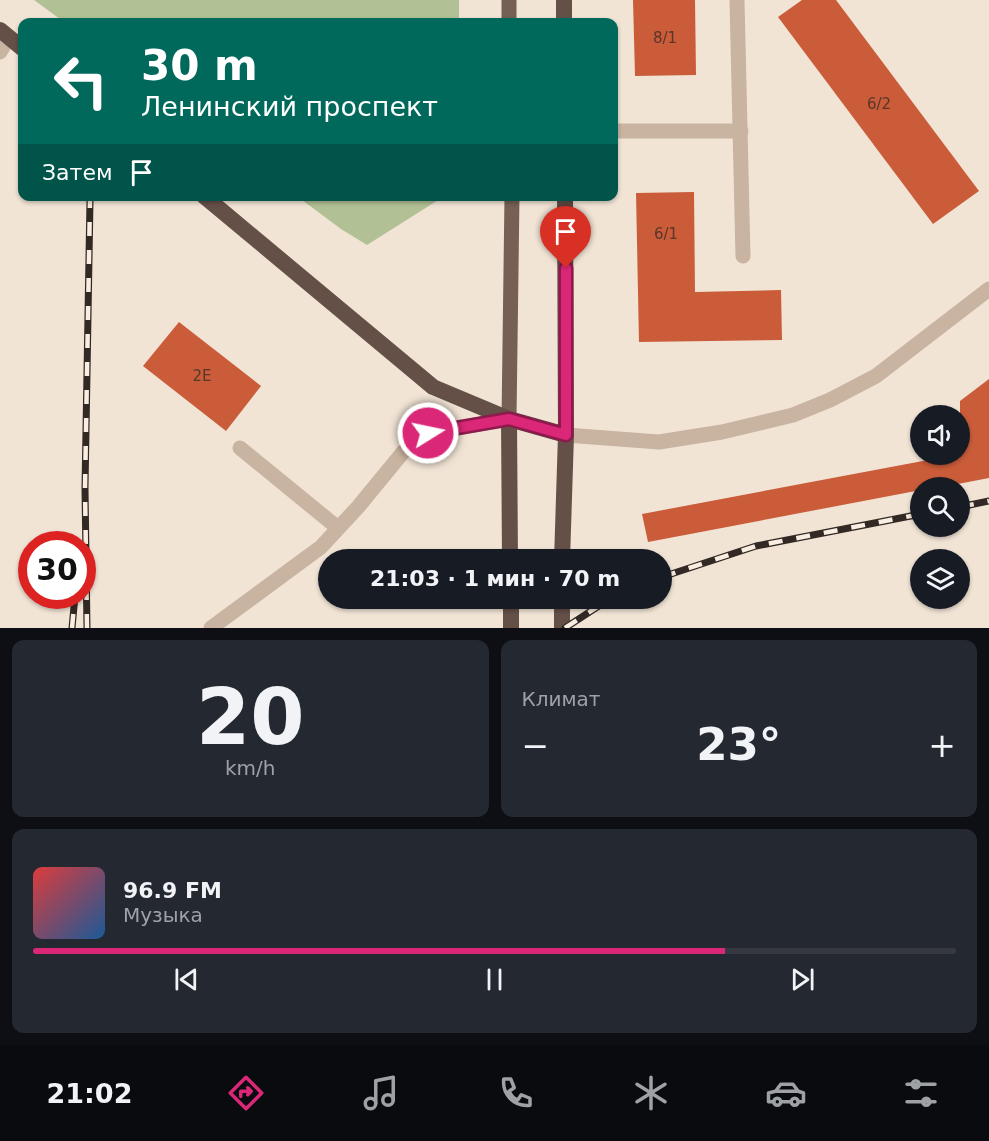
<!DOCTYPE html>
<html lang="ru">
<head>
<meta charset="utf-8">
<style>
	:root { --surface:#171b24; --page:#242831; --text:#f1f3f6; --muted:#9ea1a6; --line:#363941; --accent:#db2777 }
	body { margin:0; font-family:"DejaVu Sans",sans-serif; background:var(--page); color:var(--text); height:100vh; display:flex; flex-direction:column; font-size:22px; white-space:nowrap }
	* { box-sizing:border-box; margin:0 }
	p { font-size:20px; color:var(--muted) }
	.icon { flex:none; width:33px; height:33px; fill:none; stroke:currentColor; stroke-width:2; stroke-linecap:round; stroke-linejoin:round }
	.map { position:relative; height:628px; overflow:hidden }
	.side { display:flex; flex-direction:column; gap:12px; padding:12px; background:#0d0f14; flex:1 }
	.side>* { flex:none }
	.top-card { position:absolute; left:18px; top:18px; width:600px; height:183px; border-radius:12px; box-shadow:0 2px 4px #0004; background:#00695c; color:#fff; overflow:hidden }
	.tools { position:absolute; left:910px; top:405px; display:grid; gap:12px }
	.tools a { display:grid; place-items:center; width:60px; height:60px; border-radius:50%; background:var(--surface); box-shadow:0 2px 4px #0004; font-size:30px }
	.speed { position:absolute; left:18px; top:531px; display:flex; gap:12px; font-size:30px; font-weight:700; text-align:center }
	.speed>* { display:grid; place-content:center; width:78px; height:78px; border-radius:50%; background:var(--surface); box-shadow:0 2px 4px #0004; line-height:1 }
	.speed .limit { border:9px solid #d22; background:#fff; color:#111 }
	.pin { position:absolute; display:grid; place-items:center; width:51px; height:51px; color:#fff; margin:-62px -26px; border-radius:50% 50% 50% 0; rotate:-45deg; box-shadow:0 0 6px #0007 }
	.pin .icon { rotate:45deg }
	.me { position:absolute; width:66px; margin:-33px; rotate:80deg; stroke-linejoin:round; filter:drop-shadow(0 0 4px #0008) }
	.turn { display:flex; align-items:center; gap:21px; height:126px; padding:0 24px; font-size:27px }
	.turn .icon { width:78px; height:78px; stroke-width:2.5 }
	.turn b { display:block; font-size:42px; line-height:51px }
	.then { display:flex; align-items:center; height:57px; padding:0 24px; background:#0003; gap:12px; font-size:22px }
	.big { font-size:45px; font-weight:800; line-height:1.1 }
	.side .card { flex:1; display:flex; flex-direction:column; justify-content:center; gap:9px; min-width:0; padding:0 21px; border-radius:12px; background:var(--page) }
	.side .dial { align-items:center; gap:0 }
	.dial b { font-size:78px; line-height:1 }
	.song { display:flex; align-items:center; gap:18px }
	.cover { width:72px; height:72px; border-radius:9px; background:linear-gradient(135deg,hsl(0 70% 55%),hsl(210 70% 35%)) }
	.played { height:6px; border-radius:3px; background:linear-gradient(90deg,var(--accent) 75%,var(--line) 75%) }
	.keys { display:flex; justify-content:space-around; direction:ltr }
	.heat { display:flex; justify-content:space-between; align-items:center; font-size:33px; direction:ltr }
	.side .tiles { flex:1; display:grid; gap:12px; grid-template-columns:1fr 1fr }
	.card:last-child { grid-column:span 2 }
	.trip { position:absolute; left:318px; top:549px; width:354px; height:60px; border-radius:30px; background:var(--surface); box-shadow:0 2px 4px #0004; font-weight:800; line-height:60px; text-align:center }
	.tab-bar { display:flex; height:96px; justify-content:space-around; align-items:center; background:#090b0e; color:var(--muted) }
	.tab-bar .icon { width:42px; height:42px }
	.tab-bar .selected { color:var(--accent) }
	.tab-bar b { font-size:27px; color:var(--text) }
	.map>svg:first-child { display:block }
	.green { fill:#b2c095 }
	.building { fill:#ca5c39 }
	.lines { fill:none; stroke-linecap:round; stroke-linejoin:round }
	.service { stroke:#c9b3a1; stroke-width:15 }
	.minor { stroke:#c9b3a1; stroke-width:15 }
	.primary { stroke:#765f54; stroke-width:15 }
	.trunk { stroke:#655048; stroke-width:16 }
	.rail-casing { stroke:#332924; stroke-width:7 }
	.rail { stroke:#f9eee1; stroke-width:4.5; stroke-dasharray:14; stroke-linecap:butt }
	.route-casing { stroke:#8e194d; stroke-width:15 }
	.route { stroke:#db2777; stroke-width:10 }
	.labels { text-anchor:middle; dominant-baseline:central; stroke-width:5; stroke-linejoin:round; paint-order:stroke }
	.number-label { font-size:15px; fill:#593629 }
</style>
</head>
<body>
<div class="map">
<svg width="989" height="628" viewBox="0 0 989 628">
	<rect width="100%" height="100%" fill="#f1e4d5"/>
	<g class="green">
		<polygon points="34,0 459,0 459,22 64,22"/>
		<polygon points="298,197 443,197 367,245 341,229"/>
	</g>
	<g class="building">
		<polygon points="633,0 695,0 696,75 635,76"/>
		<polygon points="802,0 836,0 979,191 933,224 778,17"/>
		<polygon points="694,192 695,292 781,290 782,340 639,342 636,193"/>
		<polygon points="179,322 261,386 226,431 143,366"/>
		<polygon points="989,379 989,478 937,488 921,488 921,490 648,542 642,514 960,454 960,401"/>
	</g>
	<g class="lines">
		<g class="service">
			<polyline points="737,0 743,256"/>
			<polyline points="614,131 741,131"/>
			<polyline points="240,448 338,528"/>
		</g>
		<g class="minor">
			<polyline points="0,52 9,37"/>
			<polyline points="566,435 659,442 722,432 793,415 830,400 876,376 989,289"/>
			<polyline points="211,628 321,547 358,507 404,451 428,433 509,419"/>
		</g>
		<g class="primary">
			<polyline points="509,0 509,22"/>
			<polyline points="509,419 512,196"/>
		</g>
		<g class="trunk">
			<polyline points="564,0 564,22"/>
			<polyline points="0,30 22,48"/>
			<polyline points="204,196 433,387 509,419 566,435"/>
			<polyline points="509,419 510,560"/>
			<polyline points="562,560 566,435 565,196"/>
			<polyline points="511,598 511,628"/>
			<polyline points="562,598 562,628"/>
		</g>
		<g class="rail-casing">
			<g id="rail">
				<polyline points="960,507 989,501"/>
				<polyline points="662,577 756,546 921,514"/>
				<polyline points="72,628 75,596"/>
				<polyline points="87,628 85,488 90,200"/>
				<polyline points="565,628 611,598"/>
			</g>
		</g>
		<use href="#rail" class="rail"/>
	</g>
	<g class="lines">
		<g class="route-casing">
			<polyline id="route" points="428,433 509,419 566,435 566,268"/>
		</g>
		<use href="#route" class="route"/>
	</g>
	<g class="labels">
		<g class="number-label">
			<text x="665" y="38">8/1</text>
			<text x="879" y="104">6/2</text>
			<text x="666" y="234">6/1</text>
			<text x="202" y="376">2Е</text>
		</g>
	</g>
</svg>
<div class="tools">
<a><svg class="icon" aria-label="sound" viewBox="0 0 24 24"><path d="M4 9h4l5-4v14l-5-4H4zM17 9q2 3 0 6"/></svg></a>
<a><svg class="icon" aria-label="search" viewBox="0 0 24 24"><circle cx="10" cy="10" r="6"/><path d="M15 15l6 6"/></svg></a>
<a><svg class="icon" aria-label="layers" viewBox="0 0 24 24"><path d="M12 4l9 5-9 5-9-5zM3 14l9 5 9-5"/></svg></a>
</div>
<div class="speed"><div class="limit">30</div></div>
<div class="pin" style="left:566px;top:268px;background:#d93025"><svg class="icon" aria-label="arrive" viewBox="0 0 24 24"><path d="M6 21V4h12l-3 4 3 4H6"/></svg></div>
<svg class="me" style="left:428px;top:433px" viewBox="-20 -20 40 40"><circle r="17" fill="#db2777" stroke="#fff" stroke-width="3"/><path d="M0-11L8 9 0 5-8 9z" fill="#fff"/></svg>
<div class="trip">21:03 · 1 мин · 70 m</div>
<div class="top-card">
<div class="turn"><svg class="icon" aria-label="left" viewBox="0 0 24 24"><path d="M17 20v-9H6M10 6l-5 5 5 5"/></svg><div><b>30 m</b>Ленинский проспект</div></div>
<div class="then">Затем<svg class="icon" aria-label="arrive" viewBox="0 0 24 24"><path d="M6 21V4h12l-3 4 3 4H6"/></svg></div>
</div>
</div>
<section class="side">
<div class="tiles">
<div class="card dial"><b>20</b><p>km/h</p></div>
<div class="card"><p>Климат</p>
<div class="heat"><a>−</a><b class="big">23°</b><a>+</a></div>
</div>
<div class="card">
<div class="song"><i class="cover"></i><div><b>96.9 FM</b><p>Музыка</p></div></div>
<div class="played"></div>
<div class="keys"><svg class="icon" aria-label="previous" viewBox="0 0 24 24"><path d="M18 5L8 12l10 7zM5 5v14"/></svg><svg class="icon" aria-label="pause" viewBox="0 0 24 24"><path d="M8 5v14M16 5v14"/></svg><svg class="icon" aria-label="next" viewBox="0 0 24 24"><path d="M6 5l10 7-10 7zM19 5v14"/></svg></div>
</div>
</div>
</section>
<nav class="tab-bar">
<b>21:02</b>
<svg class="icon selected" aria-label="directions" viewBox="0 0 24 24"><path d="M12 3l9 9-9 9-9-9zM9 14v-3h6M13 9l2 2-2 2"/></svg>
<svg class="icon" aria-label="music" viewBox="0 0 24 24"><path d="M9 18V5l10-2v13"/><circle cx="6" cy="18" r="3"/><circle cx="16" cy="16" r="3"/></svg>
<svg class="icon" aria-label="phone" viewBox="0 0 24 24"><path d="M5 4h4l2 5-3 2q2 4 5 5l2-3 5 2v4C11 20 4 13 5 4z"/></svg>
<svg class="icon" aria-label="climate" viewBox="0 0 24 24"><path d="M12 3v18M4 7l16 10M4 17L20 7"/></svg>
<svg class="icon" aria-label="car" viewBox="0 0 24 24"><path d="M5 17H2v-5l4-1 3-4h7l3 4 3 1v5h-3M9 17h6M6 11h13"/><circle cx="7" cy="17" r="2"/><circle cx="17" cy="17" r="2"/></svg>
<svg class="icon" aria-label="filters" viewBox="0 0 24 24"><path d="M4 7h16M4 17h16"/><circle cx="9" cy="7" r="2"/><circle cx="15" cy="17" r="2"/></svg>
</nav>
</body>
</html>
